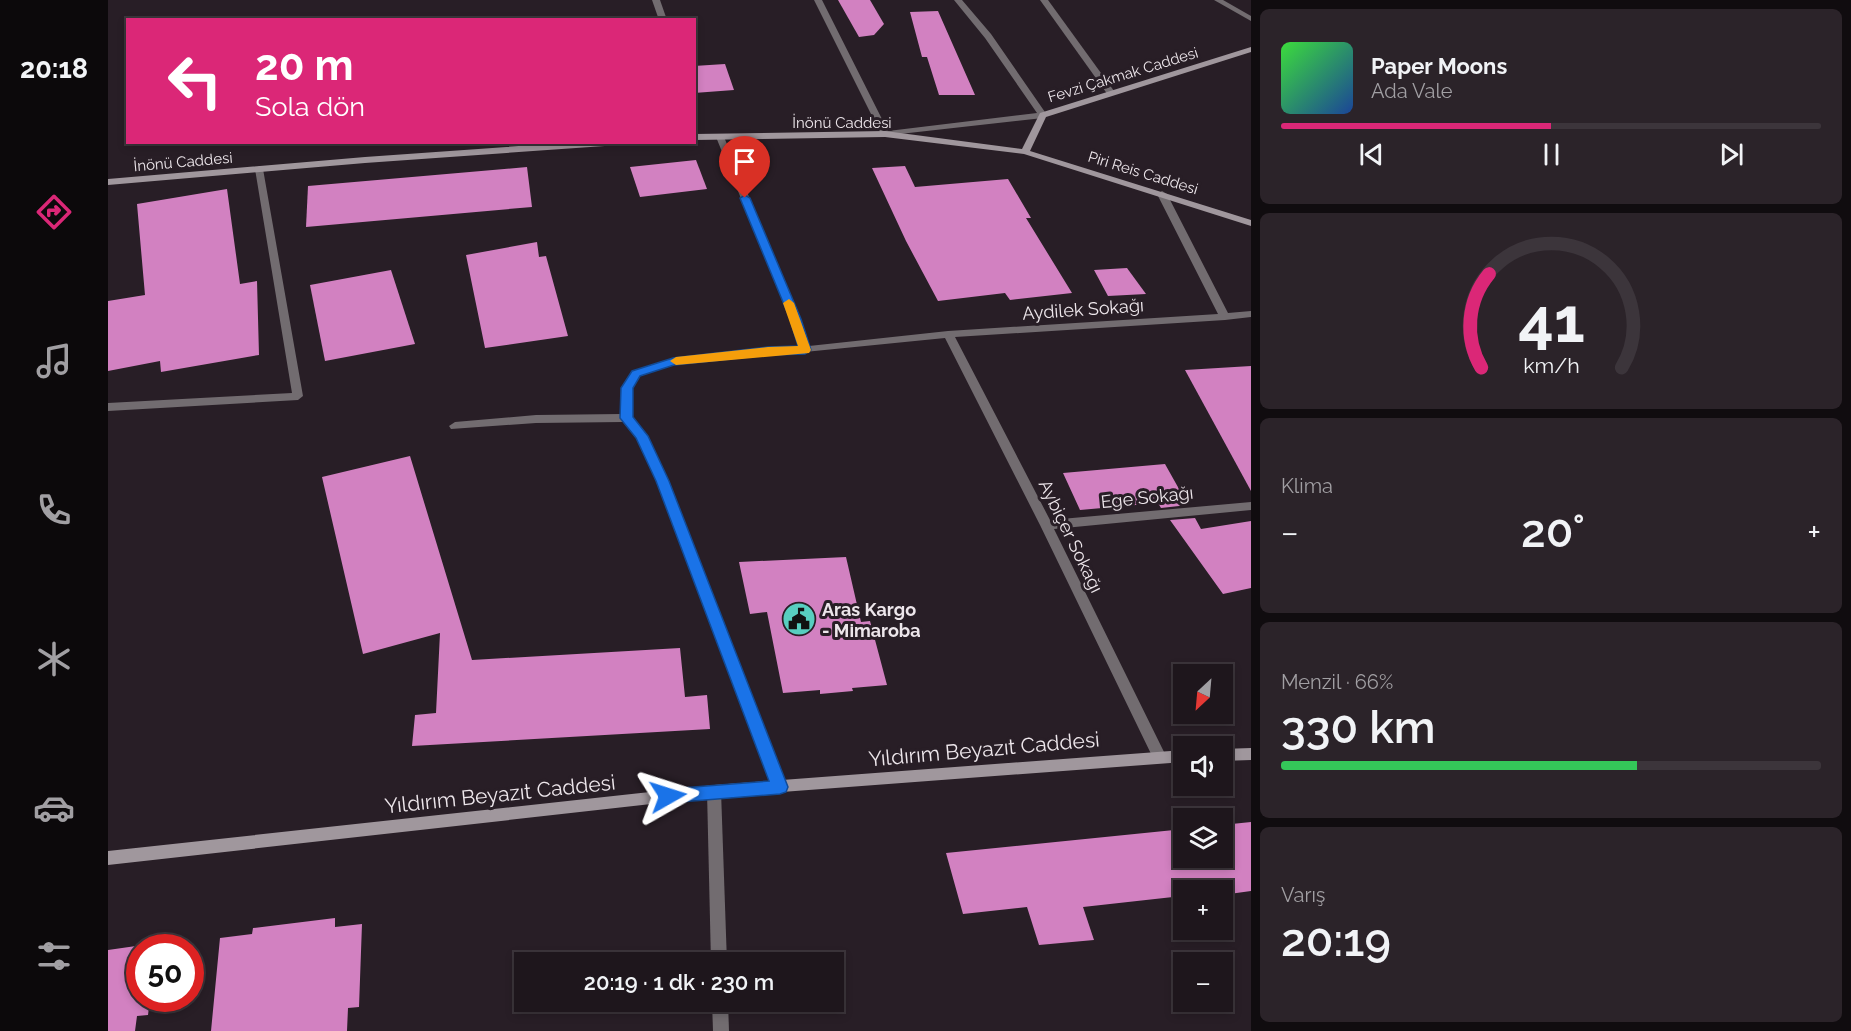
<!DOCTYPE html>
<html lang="tr">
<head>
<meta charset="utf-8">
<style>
	:root { --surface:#1e161c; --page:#2b2329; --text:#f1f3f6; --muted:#a19fa3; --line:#3c353b; --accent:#db2777 }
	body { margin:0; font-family:Raleway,sans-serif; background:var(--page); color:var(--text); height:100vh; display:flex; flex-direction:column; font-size:22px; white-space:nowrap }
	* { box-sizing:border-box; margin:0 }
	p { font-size:20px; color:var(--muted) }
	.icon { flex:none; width:33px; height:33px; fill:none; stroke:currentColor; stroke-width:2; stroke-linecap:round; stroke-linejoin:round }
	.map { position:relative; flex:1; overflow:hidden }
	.details { display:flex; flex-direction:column; gap:9px; padding:9px; background:#100c0f; width:600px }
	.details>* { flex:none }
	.guide { position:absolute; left:18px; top:18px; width:570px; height:126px; border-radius:0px; box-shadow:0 3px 9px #0003,0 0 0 2px var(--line); background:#db2777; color:#fff; overflow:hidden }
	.needle { width:39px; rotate:206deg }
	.buttons { position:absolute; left:1065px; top:664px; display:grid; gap:12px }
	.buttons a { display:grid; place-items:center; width:60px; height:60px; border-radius:0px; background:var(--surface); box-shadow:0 3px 9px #0003,0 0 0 2px var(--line); font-size:30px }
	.speed { position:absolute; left:18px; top:934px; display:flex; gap:12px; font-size:30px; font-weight:700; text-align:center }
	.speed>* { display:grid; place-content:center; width:78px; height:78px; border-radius:50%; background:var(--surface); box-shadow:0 3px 9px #0003,0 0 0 2px var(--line); line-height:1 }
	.speed .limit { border:9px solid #d22; background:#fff; color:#111 }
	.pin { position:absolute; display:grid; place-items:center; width:51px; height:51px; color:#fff; margin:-62px -26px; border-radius:50% 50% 50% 0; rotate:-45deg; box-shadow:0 0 6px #0007 }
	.pin .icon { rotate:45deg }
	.me { position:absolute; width:66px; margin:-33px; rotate:84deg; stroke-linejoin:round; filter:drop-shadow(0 0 4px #0008) }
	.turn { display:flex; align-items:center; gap:21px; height:126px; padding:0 30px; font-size:27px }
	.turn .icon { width:78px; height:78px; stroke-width:2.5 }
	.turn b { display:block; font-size:42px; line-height:51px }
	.big { font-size:45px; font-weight:600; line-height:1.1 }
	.details .widget { flex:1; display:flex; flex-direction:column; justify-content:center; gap:9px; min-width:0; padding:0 21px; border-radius:9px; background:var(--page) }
	.details .dial { align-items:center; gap:0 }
	.dial svg { height:156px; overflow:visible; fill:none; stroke:var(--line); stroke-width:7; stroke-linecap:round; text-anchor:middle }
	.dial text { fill:var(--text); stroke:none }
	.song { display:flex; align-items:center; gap:18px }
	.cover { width:72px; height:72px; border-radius:9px; background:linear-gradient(135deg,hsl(120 70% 55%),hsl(220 70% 35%)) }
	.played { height:6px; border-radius:3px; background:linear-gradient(90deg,var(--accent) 50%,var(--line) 50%) }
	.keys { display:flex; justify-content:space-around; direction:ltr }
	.heat { display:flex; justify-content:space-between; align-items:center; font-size:33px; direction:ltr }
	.charge { height:9px; border-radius:4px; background:linear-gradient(90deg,#34c759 66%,var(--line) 0) }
	.trip { position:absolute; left:406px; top:952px; width:330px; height:60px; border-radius:0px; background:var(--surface); box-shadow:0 3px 9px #0003,0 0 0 2px var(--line); font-weight:600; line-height:60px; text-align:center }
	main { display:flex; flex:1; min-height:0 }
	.tab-bar { display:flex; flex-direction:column; width:108px; justify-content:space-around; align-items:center; background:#0c090b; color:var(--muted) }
	.tab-bar .icon { width:42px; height:42px }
	.tab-bar .active { color:var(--accent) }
	.tab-bar b { font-size:27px; color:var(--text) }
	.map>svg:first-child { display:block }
	.building { fill:#d281c1 }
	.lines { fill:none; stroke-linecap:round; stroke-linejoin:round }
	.street { fill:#726c70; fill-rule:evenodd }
	.secondary { fill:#a0979d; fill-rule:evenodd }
	.route { fill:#1a73e8; stroke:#114b97; stroke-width:1.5 }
	.slow { fill:#f59e0b }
	.labels { text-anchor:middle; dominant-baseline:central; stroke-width:6; stroke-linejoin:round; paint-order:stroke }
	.far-street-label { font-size:15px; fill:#ede6eb; stroke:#281e26 }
	.street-label { font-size:18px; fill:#ede6eb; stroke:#281e26 }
	.poi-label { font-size:18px; font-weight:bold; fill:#ede6eb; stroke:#281e26; text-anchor:start }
	.near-street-label { font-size:21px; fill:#ede6eb; stroke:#281e26 }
</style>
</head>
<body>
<main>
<nav class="tab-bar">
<b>20:18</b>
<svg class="icon active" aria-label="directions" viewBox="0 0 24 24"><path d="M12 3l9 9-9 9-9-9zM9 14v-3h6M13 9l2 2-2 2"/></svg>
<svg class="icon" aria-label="music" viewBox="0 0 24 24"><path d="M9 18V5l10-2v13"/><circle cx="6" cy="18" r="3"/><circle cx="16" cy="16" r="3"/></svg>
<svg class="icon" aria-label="phone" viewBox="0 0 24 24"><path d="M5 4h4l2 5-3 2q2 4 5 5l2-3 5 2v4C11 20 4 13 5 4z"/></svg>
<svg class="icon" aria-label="climate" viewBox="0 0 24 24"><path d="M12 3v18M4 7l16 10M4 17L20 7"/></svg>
<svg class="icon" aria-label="car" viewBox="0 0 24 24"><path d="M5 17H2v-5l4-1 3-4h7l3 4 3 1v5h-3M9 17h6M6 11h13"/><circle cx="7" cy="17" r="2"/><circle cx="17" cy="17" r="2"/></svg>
<svg class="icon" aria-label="filters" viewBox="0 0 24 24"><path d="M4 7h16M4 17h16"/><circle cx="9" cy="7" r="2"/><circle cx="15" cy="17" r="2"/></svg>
</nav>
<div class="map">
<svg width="1143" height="1031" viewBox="0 0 1143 1031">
	<rect width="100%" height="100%" fill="#281e26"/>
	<g class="building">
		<polygon points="730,0 762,0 776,24 766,35 751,37"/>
		<polygon points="830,11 867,95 831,95 819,57 814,57 802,12"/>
		<polygon points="617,64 626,90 586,93 586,66"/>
		<polygon points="588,160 599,189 532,197 522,167"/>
		<polygon points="797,166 807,187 900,179 923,218 918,218 964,293 902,300 897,293 830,301 798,241 764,168"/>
		<polygon points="419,167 424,207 198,227 200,186"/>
		<polygon points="119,189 132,284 149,281 151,355 53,372 52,361 0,371 0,301 37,295 29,204"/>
		<polygon points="429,242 431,257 438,256 460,336 377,348 358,255"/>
		<polygon points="1019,268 1038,294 1000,296 986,270"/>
		<polygon points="283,270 307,344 217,361 202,285"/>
		<polygon points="1143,366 1143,491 1077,370"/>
		<polygon points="302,456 364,660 572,648 577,697 599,695 602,729 304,746 307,715 328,713 332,633 255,654 214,477"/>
		<polygon points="1057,464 1080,505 1053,508 1050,503 972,510 955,473"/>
		<polygon points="1087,518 1093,529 1143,521 1143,588 1115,594 1062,520"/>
		<polygon points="738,557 753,622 762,621 779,685 744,688 745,691 712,694 712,690 675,693 659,612 642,614 631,562"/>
		<polygon points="1143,822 1143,891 1114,895 1114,891 1076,891 1076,900 1074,896 975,907 986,940 931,945 919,907 855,914 838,853 1076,829 1076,858 1114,858 1114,825"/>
		<polygon points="227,918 227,927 254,924 251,1007 240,1008 239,1031 103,1031 112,938 144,934 145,928"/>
		<polygon points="49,943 48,948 32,948 32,999 42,999 40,1015 29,1016 27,1031 0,1031 0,950"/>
	</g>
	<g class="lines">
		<g class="street">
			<polygon points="544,0 552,0 559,20 551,20"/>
			<polygon points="706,0 714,0 780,131 929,113 877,38 846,0 854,0 883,34 939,115 935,118 774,136"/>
			<polygon points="932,0 940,0 1006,91 1006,95 1000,95"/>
			<polygon points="1106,0 1115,0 1143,16 1143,21"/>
			<polygon points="612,134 616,137 692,319 701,346 840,331 1110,314 1049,194 1054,191 1059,194 1120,313 1143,311 1143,317 1117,320 847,337 942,520 1143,502 1143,510 946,529 1058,756 1056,760 1051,762 1046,760 932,525 837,338 566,365 532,375 524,388 524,417 539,436 561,481 679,787 677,791 672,793 667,791 665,787 549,481 528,438 515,422 428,423 343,429 341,426 347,422 428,415 513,414 514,388 524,371 565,359 660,348 691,347 682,319 608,137"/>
			<polygon points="151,166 155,169 195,396 190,400 0,411 0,403 184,393 147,169"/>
			<polygon points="606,785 611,787 613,791 619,963 603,963 599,791 601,787"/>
			<polygon points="604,1002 620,1002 621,1031 605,1031"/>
		</g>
		<g class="secondary">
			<polygon points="1143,47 1143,52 938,117 922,151 1143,220 1143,226 916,154 777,137 586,140 586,134 777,131 914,149 932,113"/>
			<polygon points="467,142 515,142 511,145 257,163 0,185 0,179 257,157"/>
			<polygon points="1143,748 1143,760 1114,761 1114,749"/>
			<polygon points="1076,750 1076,762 606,797 0,865 0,851 606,785"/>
		</g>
	</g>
	<polygon class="route" points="637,195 642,198 693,319 703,350 697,354 660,355 566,365 532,376 525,388 525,417 540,436 561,481 680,787 678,792 672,794 560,803 554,801 552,796 554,791 560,789 661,781 548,481 528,438 512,418 513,388 524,371 565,358 660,347 690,346 682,319 632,198"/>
	<polygon class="slow" points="681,299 686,303 703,350 701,353 568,365 562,361 568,357 660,347 690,346 675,303"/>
	<defs>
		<g id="civic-disc" transform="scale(1.725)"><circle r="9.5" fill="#58cec0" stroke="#281e26"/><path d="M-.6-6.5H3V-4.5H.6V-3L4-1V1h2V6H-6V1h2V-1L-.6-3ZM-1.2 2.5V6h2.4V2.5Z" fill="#111"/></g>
	</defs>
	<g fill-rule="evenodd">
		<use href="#civic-disc" x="691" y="619"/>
	</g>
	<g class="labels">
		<g class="far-street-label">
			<text transform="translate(1015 75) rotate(-17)">Fevzi Çakmak Caddesi</text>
			<text x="734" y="123">İnönü Caddesi</text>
			<text transform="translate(75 162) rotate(-5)">İnönü Caddesi</text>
			<text transform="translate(1035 173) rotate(17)">Piri Reis Caddesi</text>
		</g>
		<g class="street-label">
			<text transform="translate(975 309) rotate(-4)">Aydilek Sokağı</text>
			<text transform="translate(1039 497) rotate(-6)">Ege Sokağı</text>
			<text transform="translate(963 536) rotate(64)">Aybiçer Sokağı</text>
		</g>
		<g class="poi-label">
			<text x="714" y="609">Aras Kargo<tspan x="714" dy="21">- Mimaroba</tspan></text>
		</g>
		<g class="near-street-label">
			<text transform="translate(876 749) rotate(-5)">Yıldırım Beyazıt Caddesi</text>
			<text transform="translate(392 794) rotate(-6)">Yıldırım Beyazıt Caddesi</text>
		</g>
	</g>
</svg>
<div class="buttons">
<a><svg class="needle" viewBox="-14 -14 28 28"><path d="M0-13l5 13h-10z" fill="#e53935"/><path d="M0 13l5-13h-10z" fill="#a19fa3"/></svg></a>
<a><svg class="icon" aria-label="sound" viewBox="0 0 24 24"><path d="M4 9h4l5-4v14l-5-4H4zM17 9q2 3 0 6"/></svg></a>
<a><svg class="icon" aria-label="layers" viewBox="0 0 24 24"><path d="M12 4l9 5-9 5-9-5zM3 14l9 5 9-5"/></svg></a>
<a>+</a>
<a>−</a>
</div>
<div class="speed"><div class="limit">50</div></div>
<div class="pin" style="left:637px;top:198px;background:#d93025"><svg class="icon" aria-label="arrive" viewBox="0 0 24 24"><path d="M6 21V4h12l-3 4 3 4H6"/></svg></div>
<svg class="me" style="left:560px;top:796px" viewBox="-20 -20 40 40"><path d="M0-17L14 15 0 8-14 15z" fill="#1a73e8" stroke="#fff" stroke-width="4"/></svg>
<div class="trip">20:19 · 1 dk · 230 m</div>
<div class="guide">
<div class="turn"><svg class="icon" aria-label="left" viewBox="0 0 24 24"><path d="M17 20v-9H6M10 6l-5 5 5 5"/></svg><div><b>20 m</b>Sola dön</div></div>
</div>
</div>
<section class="details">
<div class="widget">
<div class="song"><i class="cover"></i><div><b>Paper Moons</b><p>Ada Vale</p></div></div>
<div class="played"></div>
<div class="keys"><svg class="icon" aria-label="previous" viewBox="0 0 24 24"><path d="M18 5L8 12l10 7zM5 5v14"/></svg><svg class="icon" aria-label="pause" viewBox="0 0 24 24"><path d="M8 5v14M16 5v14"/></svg><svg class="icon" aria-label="next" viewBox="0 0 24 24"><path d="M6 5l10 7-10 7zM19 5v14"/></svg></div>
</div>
<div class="widget dial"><svg viewBox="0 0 100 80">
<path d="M14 69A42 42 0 1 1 86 69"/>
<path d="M14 69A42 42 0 0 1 18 21" stroke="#db2777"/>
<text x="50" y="56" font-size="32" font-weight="700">41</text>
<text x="50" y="72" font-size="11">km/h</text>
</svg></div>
<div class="widget"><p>Klima</p>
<div class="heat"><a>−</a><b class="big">20°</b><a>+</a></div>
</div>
<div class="widget"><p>Menzil · 66%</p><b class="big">330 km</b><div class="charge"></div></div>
<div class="widget"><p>Varış</p><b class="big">20:19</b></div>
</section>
</main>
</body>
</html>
